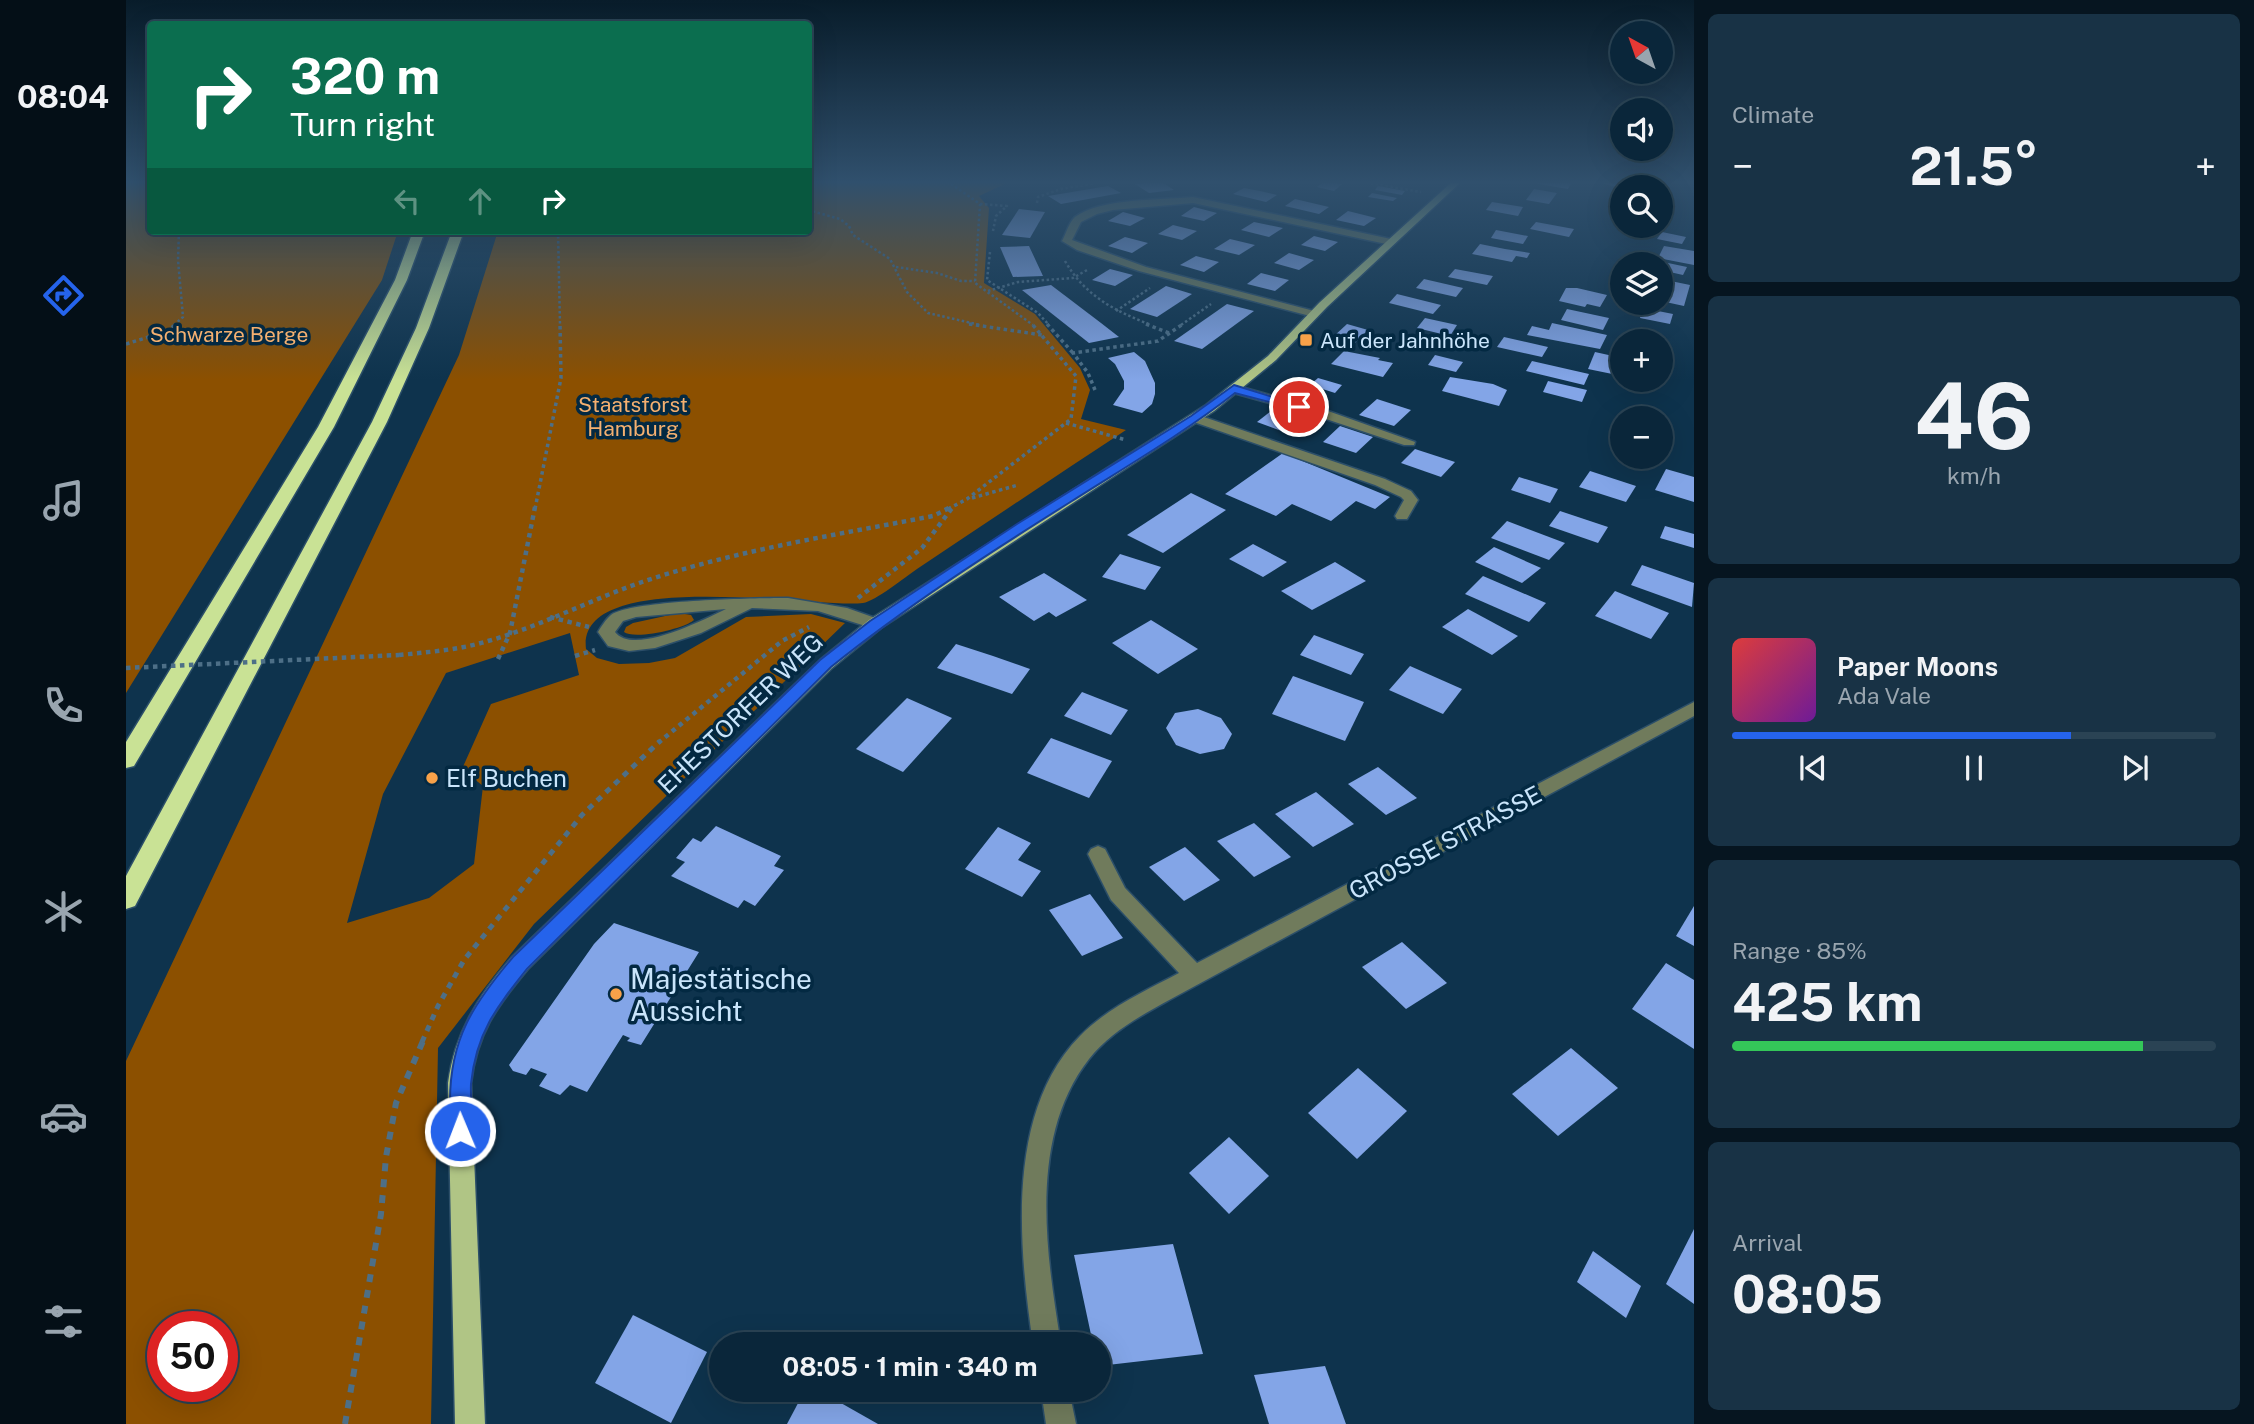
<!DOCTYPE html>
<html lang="en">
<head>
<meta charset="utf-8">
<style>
	:root { --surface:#0a263a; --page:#183245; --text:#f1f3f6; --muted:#99a5af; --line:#2a4354; --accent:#2563eb }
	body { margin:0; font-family:"Public Sans",sans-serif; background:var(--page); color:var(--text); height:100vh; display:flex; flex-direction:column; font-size:26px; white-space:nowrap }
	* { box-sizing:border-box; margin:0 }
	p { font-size:23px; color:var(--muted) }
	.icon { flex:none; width:38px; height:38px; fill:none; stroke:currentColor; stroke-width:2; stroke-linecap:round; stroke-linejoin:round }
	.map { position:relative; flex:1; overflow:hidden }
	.drawer { display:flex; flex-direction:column; gap:14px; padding:14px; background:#061520; width:560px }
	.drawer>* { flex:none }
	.hud { position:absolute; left:21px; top:21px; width:665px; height:214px; border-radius:7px; box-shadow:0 7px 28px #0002,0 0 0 2px var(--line); background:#0b6e4f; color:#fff; overflow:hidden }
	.needle { width:46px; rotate:320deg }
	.buttons { position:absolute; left:1484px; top:21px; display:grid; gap:14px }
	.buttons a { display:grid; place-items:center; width:63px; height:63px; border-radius:50%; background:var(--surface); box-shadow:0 7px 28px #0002,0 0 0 2px var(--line); font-size:35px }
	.speed { position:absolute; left:21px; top:1311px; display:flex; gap:14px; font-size:35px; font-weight:700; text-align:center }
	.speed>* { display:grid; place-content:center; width:91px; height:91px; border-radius:50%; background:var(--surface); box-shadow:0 7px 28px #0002,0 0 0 2px var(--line); line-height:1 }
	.speed .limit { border:10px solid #d22; background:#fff; color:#111 }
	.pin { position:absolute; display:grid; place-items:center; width:60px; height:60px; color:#fff; margin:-30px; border:4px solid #fff; border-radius:50%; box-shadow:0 2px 7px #0007 }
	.me { position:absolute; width:77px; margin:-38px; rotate:359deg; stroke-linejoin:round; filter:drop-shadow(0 0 5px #0008) }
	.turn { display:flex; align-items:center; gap:24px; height:147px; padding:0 28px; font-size:32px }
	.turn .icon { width:91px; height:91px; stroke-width:2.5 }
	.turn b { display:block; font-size:49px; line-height:60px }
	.lanes { display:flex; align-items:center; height:66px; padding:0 28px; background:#0003; justify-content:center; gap:35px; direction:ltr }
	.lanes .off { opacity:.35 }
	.big { font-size:52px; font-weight:700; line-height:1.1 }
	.drawer .tile { flex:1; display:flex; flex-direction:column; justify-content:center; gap:10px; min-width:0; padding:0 24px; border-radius:10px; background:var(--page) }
	.drawer .dial { align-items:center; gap:0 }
	.dial b { font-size:91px; line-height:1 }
	.song { display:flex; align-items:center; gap:21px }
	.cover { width:84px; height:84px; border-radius:10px; background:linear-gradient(135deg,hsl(0 70% 55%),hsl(280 70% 35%)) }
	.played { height:7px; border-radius:4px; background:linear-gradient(90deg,var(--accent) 70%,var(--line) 70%) }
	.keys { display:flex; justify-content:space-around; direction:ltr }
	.heat { display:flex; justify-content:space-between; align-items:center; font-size:38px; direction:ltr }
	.charge { height:10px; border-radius:5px; background:linear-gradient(90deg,#34c759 85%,var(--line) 0) }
	.trip { position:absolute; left:583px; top:1332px; width:402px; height:70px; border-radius:35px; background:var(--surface); box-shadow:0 7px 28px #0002,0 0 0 2px var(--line); font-weight:700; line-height:70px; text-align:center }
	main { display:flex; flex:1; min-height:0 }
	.menu { display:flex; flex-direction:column; width:126px; justify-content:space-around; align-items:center; background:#040f17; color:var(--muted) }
	.menu .icon { width:49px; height:49px }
	.menu .active { color:var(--accent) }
	.menu b { font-size:32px; color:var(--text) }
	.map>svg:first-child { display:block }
	.forest { fill:#8c5000; fill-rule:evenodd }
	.building { fill:#83a5e7 }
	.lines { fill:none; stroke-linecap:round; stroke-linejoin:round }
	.minor-casing { stroke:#2c4f69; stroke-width:3 }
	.major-casing { stroke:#2c4f69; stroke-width:3 }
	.highway-casing { stroke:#2c4f69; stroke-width:3 }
	.path-far4 { stroke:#4d6f87; stroke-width:2.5; stroke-dasharray:2.5 2.5; stroke-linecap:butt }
	.path-far3 { stroke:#4d6f87; stroke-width:3.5; stroke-dasharray:3.5 3.5; stroke-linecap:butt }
	.path-far2 { stroke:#4d6f87; stroke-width:4.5; stroke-dasharray:4.5 4.5; stroke-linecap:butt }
	.path-far1 { stroke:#4d6f87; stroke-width:5; stroke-dasharray:6 6; stroke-linecap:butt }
	.path { stroke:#4d6f87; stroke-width:6; stroke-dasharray:8 8; stroke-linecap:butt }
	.minor { fill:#707b5c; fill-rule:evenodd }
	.major { fill:#b0c585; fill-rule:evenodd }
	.highway { fill:#c9e295; fill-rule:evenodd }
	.path-bridge { stroke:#4d6f87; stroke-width:4.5; stroke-dasharray:4.5 4.5; stroke-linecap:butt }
	.route { fill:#2563eb; stroke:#184099; stroke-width:2 }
	.poi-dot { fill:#f7a149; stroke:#032942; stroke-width:2.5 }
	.labels { text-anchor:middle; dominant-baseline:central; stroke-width:7; stroke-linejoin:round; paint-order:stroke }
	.far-park-label { font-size:21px; fill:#f4b070; stroke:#032942 }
	.far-poi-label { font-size:21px; fill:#cae5fb; stroke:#032942; text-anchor:start }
	.street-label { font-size:24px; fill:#cae5fb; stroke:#032942 }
	.poi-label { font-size:24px; fill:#cae5fb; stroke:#032942; text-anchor:start }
	.near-poi-label { font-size:28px; fill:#cae5fb; stroke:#032942; text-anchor:start }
</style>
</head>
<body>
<main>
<nav class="menu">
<b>08:04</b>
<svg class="icon active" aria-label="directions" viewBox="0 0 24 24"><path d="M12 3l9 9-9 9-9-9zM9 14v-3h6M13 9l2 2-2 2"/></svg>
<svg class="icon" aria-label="music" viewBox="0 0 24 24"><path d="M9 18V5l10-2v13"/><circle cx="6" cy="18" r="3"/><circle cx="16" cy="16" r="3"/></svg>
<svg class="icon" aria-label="phone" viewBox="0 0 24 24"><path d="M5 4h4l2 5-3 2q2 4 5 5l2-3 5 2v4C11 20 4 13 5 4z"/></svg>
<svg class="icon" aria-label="climate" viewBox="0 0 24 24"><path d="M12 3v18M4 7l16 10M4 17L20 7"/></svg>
<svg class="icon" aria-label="car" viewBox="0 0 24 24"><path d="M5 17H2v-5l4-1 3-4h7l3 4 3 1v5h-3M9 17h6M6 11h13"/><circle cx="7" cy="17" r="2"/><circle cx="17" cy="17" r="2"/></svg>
<svg class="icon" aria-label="filters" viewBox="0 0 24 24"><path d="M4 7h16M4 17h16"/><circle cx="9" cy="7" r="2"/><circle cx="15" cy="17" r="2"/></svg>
</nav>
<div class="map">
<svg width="1568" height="1424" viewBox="0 0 1568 1424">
	<rect width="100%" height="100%" fill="#0e334d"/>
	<g class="forest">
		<polygon points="0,181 24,181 24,231 272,231 256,280 0,693"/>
		<path d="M683,181L883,182L853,196L863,208L858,283L909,314L954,368L964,390L955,419L1000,430C930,476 860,523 791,569C779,577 750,601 737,603C692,609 450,565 460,649L471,658L493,664L523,663L549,658L620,617L685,614L719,623L408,924L312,1048L305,1424H0V1061L333,355L372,231H682ZM444,633L453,675L365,704L336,769L357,786L348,864L303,898L221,923L257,794L320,673ZM37,1326H96V1386H37Z"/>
		<path d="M553,613L565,615L568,620C558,629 508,640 498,632L500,627L507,623Z"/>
	</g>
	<g class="building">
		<polygon points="1034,181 1048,190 1023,193 1009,184"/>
		<polygon points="1198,181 1200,181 1216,184 1208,191 1191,187"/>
		<polygon points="1409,181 1431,181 1445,183 1442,189 1407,183"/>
		<polygon points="1465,181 1501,181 1496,188"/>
		<polygon points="982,186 995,193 935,204 922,196"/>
		<polygon points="1252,186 1279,191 1276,195 1249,190"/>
		<polygon points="1118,188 1134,191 1151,195 1140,202 1107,194"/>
		<polygon points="1408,189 1431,193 1423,204 1400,200"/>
		<polygon points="1246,193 1271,198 1267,201 1242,197"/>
		<polygon points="1169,199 1203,207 1193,214 1159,206"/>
		<polygon points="1366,202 1397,207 1392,216 1360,210"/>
		<polygon points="1068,207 1091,213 1078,221 1055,216"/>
		<polygon points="893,209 919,212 904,238 876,235"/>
		<polygon points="1222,211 1250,218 1238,226 1210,220"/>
		<polygon points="997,212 1019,218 1004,226 982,221"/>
		<polygon points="1128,222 1157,228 1143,237 1115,230"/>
		<polygon points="1410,222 1448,229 1443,237 1404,229"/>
		<polygon points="1047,225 1071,231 1056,240 1032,234"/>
		<polygon points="1370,230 1402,236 1397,244 1365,238"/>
		<polygon points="1536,232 1560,237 1556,244 1531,239"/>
		<polygon points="1188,236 1212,242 1199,251 1175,245"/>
		<polygon points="999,237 1022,243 1006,253 982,246"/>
		<polygon points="1104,239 1129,245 1113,255 1088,249"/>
		<polygon points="1354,244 1379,249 1404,253 1401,258 1390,256 1386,262 1346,254"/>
		<polygon points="903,246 917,276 887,277 874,247"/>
		<polygon points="1538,246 1568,251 1568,265 1532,258"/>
		<polygon points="1163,253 1188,260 1173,270 1148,263"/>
		<polygon points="1070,256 1093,262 1078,272 1054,265"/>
		<polygon points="1530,261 1542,263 1561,267 1557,275 1535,270 1535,264 1528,264"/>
		<polygon points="984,269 1007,275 989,286 966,280"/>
		<polygon points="1329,269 1367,276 1361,285 1322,277"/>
		<polygon points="1135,273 1163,280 1149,291 1121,284"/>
		<polygon points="1298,279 1337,288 1330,297 1290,288"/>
		<polygon points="1535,279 1564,285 1558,306 1535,301"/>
		<polygon points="925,285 975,323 993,337 963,343 896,290"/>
		<polygon points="1040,286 1066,294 1031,317 1004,309"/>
		<polygon points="1440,288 1451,288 1481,295 1474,307 1461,304 1459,307 1433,301"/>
		<polygon points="1271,294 1315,305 1307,314 1263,303"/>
		<polygon points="1101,304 1128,311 1076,349 1048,341"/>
		<polygon points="1517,308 1547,314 1544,324 1514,318"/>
		<polygon points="1441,309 1483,318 1477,330 1435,320"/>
		<polygon points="1299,318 1331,325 1324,336 1291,328"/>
		<polygon points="1426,323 1481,335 1474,349 1401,335 1406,326 1423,330"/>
		<polygon points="1221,324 1242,330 1229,343 1207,337"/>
		<polygon points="1378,337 1422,347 1416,357 1371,347"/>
		<polygon points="1218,351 1254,358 1252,360 1267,363 1257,377 1205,364"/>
		<polygon points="1008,352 1019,361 1029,383 1029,394 1026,404 1016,413 987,405 998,389 998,381 989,364 982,358"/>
		<polygon points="1469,352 1496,358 1496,376 1462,369"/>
		<polygon points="1309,355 1337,362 1330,372 1302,365"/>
		<polygon points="1406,361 1463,374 1458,385 1400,371"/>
		<polygon points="1324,377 1367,384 1381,390 1373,406 1316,391"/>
		<polygon points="1192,378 1216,385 1209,393 1184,385"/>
		<polygon points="1422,381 1461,390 1456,402 1417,392"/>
		<polygon points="1251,399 1285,410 1268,426 1233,415"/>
		<polygon points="1149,408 1176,417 1158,432 1131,422"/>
		<polygon points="1214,426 1247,437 1230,453 1197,442"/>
		<polygon points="1289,449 1329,462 1315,477 1275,463"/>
		<polygon points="1157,453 1264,497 1249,509 1230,501 1205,521 1166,504 1150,516 1099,494"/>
		<polygon points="1540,469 1568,477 1568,502 1529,490"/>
		<polygon points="1464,471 1510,486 1500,502 1453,487"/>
		<polygon points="1393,477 1432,489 1424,503 1385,490"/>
		<polygon points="1065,493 1100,510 1037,553 1001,535"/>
		<polygon points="1434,511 1482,527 1472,543 1423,526"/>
		<polygon points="1381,521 1439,543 1423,560 1365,538"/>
		<polygon points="1539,526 1568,534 1568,548 1534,538"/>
		<polygon points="1127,544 1161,562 1137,577 1103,559"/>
		<polygon points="1368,547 1415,568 1396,583 1349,562"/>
		<polygon points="994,554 1035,567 1019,590 976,577"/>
		<polygon points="1209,562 1240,581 1186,610 1155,591"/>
		<polygon points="1516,565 1568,583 1566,607 1505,585"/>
		<polygon points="918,573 961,600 930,617 923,612 908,621 873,597"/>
		<polygon points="1357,576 1420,603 1403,622 1339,594"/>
		<polygon points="1489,591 1543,613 1525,639 1469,616"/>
		<polygon points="1342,609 1392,636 1366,655 1316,627"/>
		<polygon points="1025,620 1072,649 1032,674 986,643"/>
		<polygon points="1188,635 1238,654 1225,675 1174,655"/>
		<polygon points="830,644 867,656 904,669 886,694 811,668"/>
		<polygon points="1284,666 1336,689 1317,714 1263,690"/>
		<polygon points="1167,676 1238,702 1219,741 1146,714"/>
		<polygon points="956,692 1002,710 985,735 938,716"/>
		<polygon points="781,698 826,718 777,772 730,749"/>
		<polygon points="1072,709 1095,718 1106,734 1098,749 1074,754 1050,745 1040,728 1049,713"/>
		<polygon points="925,738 986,761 963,798 901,773"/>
		<polygon points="1252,767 1291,798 1260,815 1222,784"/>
		<polygon points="1190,792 1228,824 1187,847 1149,814"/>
		<polygon points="1128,823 1165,857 1128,877 1091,841"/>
		<polygon points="590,826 655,856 648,866 658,870 629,906 618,900 612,908 545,876 559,862 550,858 567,838 575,842"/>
		<polygon points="872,827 905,843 892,860 915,871 896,897 839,869"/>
		<polygon points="1059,847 1094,880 1058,901 1023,867"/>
		<polygon points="964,894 997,938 956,956 923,910"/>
		<polygon points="1568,906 1568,946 1550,936"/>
		<polygon points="488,923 573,952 515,1045 501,1041 504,1038 497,1035 461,1092 444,1085 434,1095 413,1086 421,1074 405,1068 400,1075 387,1071 383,1065 468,944"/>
		<polygon points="1276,942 1321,983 1280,1009 1236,967"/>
		<polygon points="1540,963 1568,980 1568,1049 1506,1009"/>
		<polygon points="1445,1048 1492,1088 1432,1136 1386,1094"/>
		<polygon points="1232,1068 1281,1111 1231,1159 1182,1113"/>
		<polygon points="1103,1137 1143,1176 1103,1214 1063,1173"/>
		<polygon points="1568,1229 1568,1304 1540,1284"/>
		<polygon points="1047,1244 1077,1354 973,1366 973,1344 967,1344 948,1255"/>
		<polygon points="1467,1251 1515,1286 1500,1318 1451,1282"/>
		<polygon points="507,1315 581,1352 545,1423 469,1383"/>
		<polygon points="1199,1366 1220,1424 1143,1424 1128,1375"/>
		<polygon points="679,1390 692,1390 752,1424 661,1424"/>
	</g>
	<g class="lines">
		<g class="minor-casing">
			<g id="minor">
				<path d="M1067,197L1265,239L1270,242L1265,245L1067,203L987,210L971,214L955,222L946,240L1020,267L1192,312L1193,314L1188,317L1013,271L951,250L936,241C940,234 943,222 949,217C975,198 1035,200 1067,197Z"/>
				<polygon points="1108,385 1202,411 1289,442 1288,445 1278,445 1194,417 1104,392 1102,389"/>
				<polygon points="1069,414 1259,479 1285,491 1292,500 1281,519 1271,519 1269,516 1278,500 1275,497 1249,485 1065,421 1065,415"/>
				<path d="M662,598L721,608L755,620L757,624L749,629L692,611L626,608L575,633L529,648L503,651L482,646L472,632C475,627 480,619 485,615C505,600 632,598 662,598ZM600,609C577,620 507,656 489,632L497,621L510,617Z"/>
				<path d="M1568,702V716L1045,999C1016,1015 984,1032 963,1059C902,1137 920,1253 935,1344H907C893,1248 879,1112 954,1036C981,1008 1019,991 1053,973L985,900L962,854L965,849L972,846L979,849L999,888L1071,963Z"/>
				<polygon points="915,1390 943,1390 950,1424 920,1424"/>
			</g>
		</g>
		<g class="major-casing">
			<path id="major" d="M1327,181H1336L1201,307L1150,360L1088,411L755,628L706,668L402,969C370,1007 351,1034 345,1083L359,1424H329L322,1083C329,1032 353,995 386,957L694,660L743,620L1080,405L1142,356L1193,303Z"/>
		</g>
		<g class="highway-casing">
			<g id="highway">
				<polygon points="287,231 299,231 281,280 208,427 8,766 0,768 0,742 192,427 269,280"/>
				<polygon points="326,231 338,231 303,328 261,422 9,906 0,909 0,876 246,422 290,328"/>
			</g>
		</g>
		<g class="path-far4">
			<polyline points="821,181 854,204 849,283 907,325"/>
			<polyline points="1230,181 1295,192"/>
			<polyline points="911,203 912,197 935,189 970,183"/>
			<polyline points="854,204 881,206 870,216 867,231"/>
			<polyline points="682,210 714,219 723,226 727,235 764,259 781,292 802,313 854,325"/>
			<polyline points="432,231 434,325"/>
			<polyline points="864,252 861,280 912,313 923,325"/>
			<path d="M939,261C959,296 989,311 1025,325"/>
			<polyline points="770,267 811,273 835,281 849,281"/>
			<polyline points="862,291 892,282 947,278 961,270"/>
			<polyline points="990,311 1024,288"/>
			<polyline points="48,325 57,317 52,260 53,231"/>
			<polyline points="1055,325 1085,304"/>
		</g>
		<g class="path-far3">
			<polyline points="843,324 916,335"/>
			<polyline points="921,324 947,353"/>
			<polyline points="1020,324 1043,333"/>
			<polyline points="0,344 42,331 50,324"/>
			<polyline points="969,390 962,373 947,353 1032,341 1057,324"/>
			<polyline points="940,423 1000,440"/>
			<polyline points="846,498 892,485"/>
			<polyline points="409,509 435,378 434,324"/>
			<polyline points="822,509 841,499 945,419 950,376 906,324"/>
		</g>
		<g class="path-far2">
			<polyline points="732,598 796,548 826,508"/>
			<polyline points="424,617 463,627"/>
			<path d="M273,655C303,652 333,650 362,641C415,626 464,600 516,582C611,550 710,535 807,516L825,507"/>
			<polyline points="449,656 469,650"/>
			<polyline points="372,659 384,633 409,507"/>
			<polyline points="532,743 656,641 683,627"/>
		</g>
		<polyline class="path-far1" points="296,1042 312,1006 338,960 456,815 534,741"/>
		<polyline class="path" points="219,1424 255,1214 260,1157 270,1103 297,1041"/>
		<use href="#minor" class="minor"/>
		<use href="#major" class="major"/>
		<use href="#highway" class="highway"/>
		<polyline class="path-bridge" points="0,668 273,655"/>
	</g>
	<linearGradient id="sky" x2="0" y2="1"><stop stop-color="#081c2a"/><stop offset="0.48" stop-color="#30506d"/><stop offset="1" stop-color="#30506d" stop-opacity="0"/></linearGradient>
	<rect width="1568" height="380" fill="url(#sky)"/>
	<path class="route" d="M1108,385L1179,407L1173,410L1109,393C1058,433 1001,466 946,501C863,553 781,606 705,667L401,969C370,1008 350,1033 345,1084C344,1102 349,1122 342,1139L334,1142L327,1139C322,1127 323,1114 324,1101C324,1038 348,1003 387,957L694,660L744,621L891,524L1065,416Z"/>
	<g class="poi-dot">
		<rect x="1173" y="333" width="14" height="14" rx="3.5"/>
		<circle cx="306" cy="778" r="7"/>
		<circle cx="490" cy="994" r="7"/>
	</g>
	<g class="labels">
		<g class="far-park-label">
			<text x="103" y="334">Schwarze Berge</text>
			<text x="507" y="404">Staatsforst<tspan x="507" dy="24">Hamburg</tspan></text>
		</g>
		<g class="far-poi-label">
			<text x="1194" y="340">Auf der Jahnhöhe</text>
		</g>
		<g class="street-label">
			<text transform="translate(614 713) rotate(-44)">EHESTORFER WEG</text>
			<text transform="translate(1319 842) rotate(-28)">GROSSE STRASSE</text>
		</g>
		<g class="poi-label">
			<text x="320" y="778">Elf Buchen</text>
		</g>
		<g class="near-poi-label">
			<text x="504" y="978">Majestätische<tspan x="504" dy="32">Aussicht</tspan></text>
		</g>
	</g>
</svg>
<div class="buttons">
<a><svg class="needle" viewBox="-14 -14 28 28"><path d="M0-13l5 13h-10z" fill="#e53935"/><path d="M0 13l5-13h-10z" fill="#99a5af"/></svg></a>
<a><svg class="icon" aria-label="sound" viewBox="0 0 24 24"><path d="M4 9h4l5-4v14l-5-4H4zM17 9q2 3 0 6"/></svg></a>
<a><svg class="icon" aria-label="search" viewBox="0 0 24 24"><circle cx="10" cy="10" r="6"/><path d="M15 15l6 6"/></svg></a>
<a><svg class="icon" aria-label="layers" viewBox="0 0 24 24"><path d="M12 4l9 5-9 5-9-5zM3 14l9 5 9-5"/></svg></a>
<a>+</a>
<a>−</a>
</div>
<div class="speed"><div class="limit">50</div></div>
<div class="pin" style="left:1173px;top:407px;background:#d93025"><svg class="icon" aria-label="arrive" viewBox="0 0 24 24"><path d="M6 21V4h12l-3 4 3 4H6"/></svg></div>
<svg class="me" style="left:334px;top:1131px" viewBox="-20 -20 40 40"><circle r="17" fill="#2563eb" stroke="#fff" stroke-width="3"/><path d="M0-11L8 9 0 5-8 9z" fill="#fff"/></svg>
<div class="trip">08:05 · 1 min · 340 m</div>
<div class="hud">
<div class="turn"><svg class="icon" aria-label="right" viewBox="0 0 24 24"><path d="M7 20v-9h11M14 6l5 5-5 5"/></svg><div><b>320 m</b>Turn right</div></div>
<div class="lanes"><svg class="icon off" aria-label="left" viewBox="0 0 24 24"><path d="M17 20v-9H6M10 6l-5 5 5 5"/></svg><svg class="icon off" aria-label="ahead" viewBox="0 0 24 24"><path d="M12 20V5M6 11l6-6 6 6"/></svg><svg class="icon" aria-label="right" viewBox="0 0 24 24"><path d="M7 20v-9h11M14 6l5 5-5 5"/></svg></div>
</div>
</div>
<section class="drawer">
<div class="tile"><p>Climate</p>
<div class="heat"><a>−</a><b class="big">21.5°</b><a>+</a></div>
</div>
<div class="tile dial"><b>46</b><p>km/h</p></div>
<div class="tile">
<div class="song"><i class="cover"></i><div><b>Paper Moons</b><p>Ada Vale</p></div></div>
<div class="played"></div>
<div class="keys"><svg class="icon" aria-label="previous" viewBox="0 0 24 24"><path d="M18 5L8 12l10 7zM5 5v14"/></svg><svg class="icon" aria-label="pause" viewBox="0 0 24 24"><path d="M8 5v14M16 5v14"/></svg><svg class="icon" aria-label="next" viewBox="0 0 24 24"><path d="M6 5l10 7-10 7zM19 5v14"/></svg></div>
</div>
<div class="tile"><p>Range · 85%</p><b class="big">425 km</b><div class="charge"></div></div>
<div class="tile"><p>Arrival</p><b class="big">08:05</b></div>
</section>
</main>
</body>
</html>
